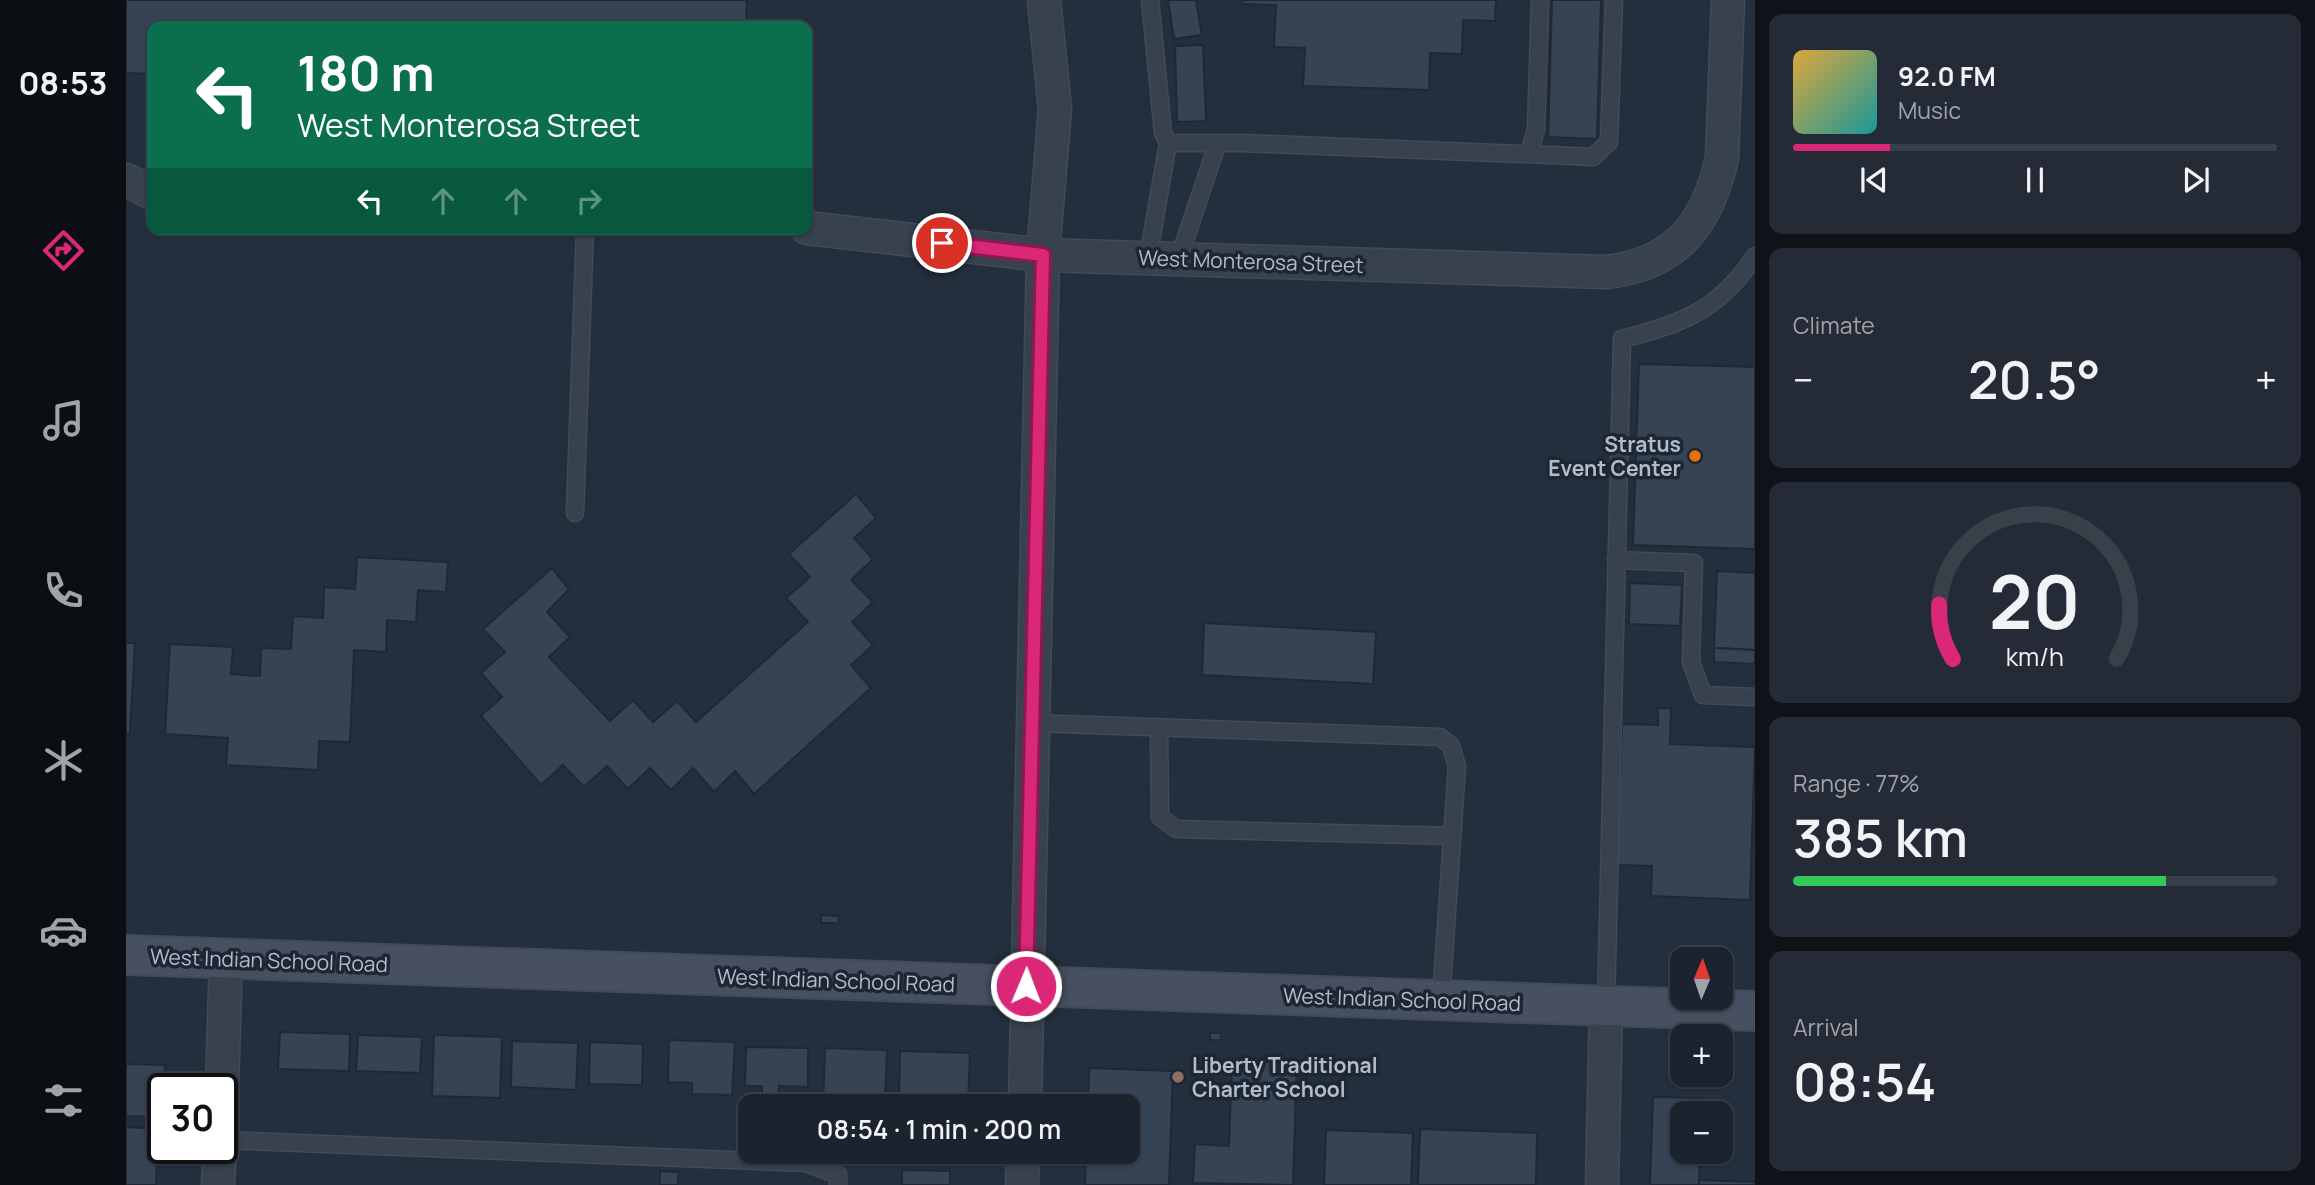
<!DOCTYPE html>
<html lang="en">
<head>
<meta charset="utf-8">
<style>
	:root { --surface:#1b232e; --page:#242b36; --text:#f1f3f6; --muted:#a0a4aa; --line:#39404a; --accent:#db2777 }
	body { margin:0; font-family:Manrope,sans-serif; background:var(--page); color:var(--text); height:100vh; display:flex; flex-direction:column; font-size:26px; white-space:nowrap }
	* { box-sizing:border-box; margin:0 }
	p { font-size:23px; color:var(--muted) }
	.icon { flex:none; width:38px; height:38px; fill:none; stroke:currentColor; stroke-width:2; stroke-linecap:round; stroke-linejoin:round }
	.map { position:relative; flex:1; overflow:hidden }
	.details { display:flex; flex-direction:column; gap:14px; padding:14px; background:#0f1319; width:560px }
	.details>* { flex:none }
	.hud { position:absolute; left:21px; top:21px; width:665px; height:214px; border-radius:14px; box-shadow:0 2px 5px #0004,0 0 0 2px var(--line); background:#0b6e4f; color:#fff; overflow:hidden }
	.needle { width:46px; rotate:2deg }
	.controls { position:absolute; left:1544px; top:947px; display:grid; gap:14px }
	.controls a { display:grid; place-items:center; width:63px; height:63px; border-radius:14px; background:var(--surface); box-shadow:0 2px 5px #0004,0 0 0 2px var(--line); font-size:35px }
	.speed { position:absolute; left:21px; top:1073px; display:flex; gap:14px; font-size:35px; font-weight:700; text-align:center }
	.speed>* { display:grid; place-content:center; width:91px; height:91px; border-radius:50%; background:var(--surface); box-shadow:0 2px 5px #0004,0 0 0 2px var(--line); line-height:1 }
	.speed .limit { border:4px solid #111; border-radius:10px; background:#fff; color:#111 }
	.pin { position:absolute; display:grid; place-items:center; width:60px; height:60px; color:#fff; margin:-30px; border:4px solid #fff; border-radius:50%; box-shadow:0 2px 7px #0007 }
	.me { position:absolute; width:77px; margin:-38px; rotate:1deg; stroke-linejoin:round; filter:drop-shadow(0 0 5px #0008) }
	.turn { display:flex; align-items:center; gap:24px; height:147px; padding:0 35px; font-size:32px }
	.turn .icon { width:91px; height:91px; stroke-width:2.5 }
	.turn b { display:block; font-size:49px; line-height:60px }
	.lanes { display:flex; align-items:center; height:66px; padding:0 35px; background:#0003; justify-content:center; gap:35px; direction:ltr }
	.lanes .off { opacity:.35 }
	.big { font-size:52px; font-weight:600; line-height:1.1 }
	.details .tile { flex:1; display:flex; flex-direction:column; justify-content:center; gap:10px; min-width:0; padding:0 24px; border-radius:14px; background:var(--page) }
	.details .dial { align-items:center; gap:0 }
	.dial svg { height:182px; overflow:visible; fill:none; stroke:var(--line); stroke-width:7; stroke-linecap:round; text-anchor:middle }
	.dial text { fill:var(--text); stroke:none }
	.song { display:flex; align-items:center; gap:21px }
	.cover { width:84px; height:84px; border-radius:10px; background:linear-gradient(135deg,hsl(40 70% 55%),hsl(180 70% 35%)) }
	.played { height:7px; border-radius:4px; background:linear-gradient(90deg,var(--accent) 20%,var(--line) 20%) }
	.keys { display:flex; justify-content:space-around; direction:ltr }
	.heat { display:flex; justify-content:space-between; align-items:center; font-size:38px; direction:ltr }
	.charge { height:10px; border-radius:5px; background:linear-gradient(90deg,#34c759 77%,var(--line) 0) }
	.trip { position:absolute; left:612px; top:1094px; width:402px; height:70px; border-radius:14px; background:var(--surface); box-shadow:0 2px 5px #0004,0 0 0 2px var(--line); font-weight:600; line-height:70px; text-align:center }
	main { display:flex; flex:1; min-height:0 }
	.tab-bar { display:flex; flex-direction:column; width:126px; justify-content:space-around; align-items:center; background:#0b0e12; color:var(--muted) }
	.tab-bar .icon { width:49px; height:49px }
	.tab-bar .on { color:var(--accent) }
	.tab-bar b { font-size:32px; color:var(--text) }
	.map>svg:first-child { display:block }
	.building { fill:#364354; stroke:#1f2835; stroke-width:2 }
	.lines { fill:none; stroke-linecap:round; stroke-linejoin:round }
	.service-casing { stroke:#414a57; stroke-width:19 }
	.minor-casing { stroke:#414a57; stroke-width:35 }
	.secondary-casing { stroke:#414a57; stroke-width:42 }
	.service { stroke:#38414e; stroke-width:16 }
	.minor { stroke:#38414e; stroke-width:32 }
	.secondary { stroke:#465061; stroke-width:38 }
	.route-casing { stroke:#8e194d; stroke-width:18 }
	.route { stroke:#db2777; stroke-width:12 }
	.food-dot { fill:#e8710a; stroke:#1d2633; stroke-width:2.5 }
	.education-dot { fill:#8d6e63; stroke:#1d2633; stroke-width:2.5 }
	.labels { text-anchor:middle; dominant-baseline:central; stroke-width:7; stroke-linejoin:round; paint-order:stroke }
	.street-label { font-size:21px; fill:#b4bcc9; stroke:#1d2633 }
	.poi-label { font-size:21px; font-weight:bold; fill:#b4bcc9; stroke:#1d2633; text-anchor:end }
</style>
</head>
<body>
<main>
<nav class="tab-bar">
<b>08:53</b>
<svg class="icon on" aria-label="directions" viewBox="0 0 24 24"><path d="M12 3l9 9-9 9-9-9zM9 14v-3h6M13 9l2 2-2 2"/></svg>
<svg class="icon" aria-label="music" viewBox="0 0 24 24"><path d="M9 18V5l10-2v13"/><circle cx="6" cy="18" r="3"/><circle cx="16" cy="16" r="3"/></svg>
<svg class="icon" aria-label="phone" viewBox="0 0 24 24"><path d="M5 4h4l2 5-3 2q2 4 5 5l2-3 5 2v4C11 20 4 13 5 4z"/></svg>
<svg class="icon" aria-label="climate" viewBox="0 0 24 24"><path d="M12 3v18M4 7l16 10M4 17L20 7"/></svg>
<svg class="icon" aria-label="car" viewBox="0 0 24 24"><path d="M5 17H2v-5l4-1 3-4h7l3 4 3 1v5h-3M9 17h6M6 11h13"/><circle cx="7" cy="17" r="2"/><circle cx="17" cy="17" r="2"/></svg>
<svg class="icon" aria-label="filters" viewBox="0 0 24 24"><path d="M4 7h16M4 17h16"/><circle cx="9" cy="7" r="2"/><circle cx="15" cy="17" r="2"/></svg>
</nav>
<div class="map">
<svg width="1629" height="1185" viewBox="0 0 1629 1185">
	<rect width="100%" height="100%" fill="#242f3e"/>
	<g class="building">
		<polygon points="0,0 621,0 620,26 26,26 26,74 0,73"/>
		<polygon points="1042,0 1070,0 1076,35 1048,39"/>
		<polygon points="1116,0 1370,0 1369,21 1337,20 1336,54 1304,53 1303,90 1177,86 1179,48 1148,47 1150,5 1116,4"/>
		<polygon points="1426,0 1475,0 1471,139 1422,137"/>
		<polygon points="1077,45 1080,121 1051,122 1049,46"/>
		<polygon points="1513,364 1629,367 1629,549 1507,545"/>
		<polygon points="730,494 750,518 728,538 747,559 725,580 747,602 726,622 747,645 725,665 745,688 628,794 609,771 588,792 567,768 545,790 524,768 502,789 481,766 458,787 437,765 415,785 355,716 376,697 355,673 379,652 357,629 426,568 443,589 421,612 444,637 423,657 484,721 507,700 527,722 551,701 570,722 682,622 660,598 684,577 663,554"/>
		<polygon points="231,557 322,562 320,592 292,590 290,622 261,620 260,652 228,650 224,742 193,741 192,770 100,765 102,738 39,734 44,644 107,647 105,674 134,676 135,648 165,649 167,616 197,618 198,587 229,589"/>
		<polygon points="1591,571 1629,573 1629,650 1588,648"/>
		<polygon points="1504,583 1556,585 1554,626 1503,624"/>
		<polygon points="1078,623 1250,632 1247,684 1076,675"/>
		<polygon points="0,643 9,643 4,734 0,734"/>
		<polygon points="1588,648 1629,650 1629,664 1588,662"/>
		<polygon points="1532,708 1545,708 1544,744 1629,747 1624,900 1525,896 1526,866 1491,865 1496,724 1532,725"/>
		<polygon points="695,915 713,916 712,923 695,923"/>
		<polygon points="154,1032 224,1034 223,1071 152,1069"/>
		<rect x="1084" y="1033" width="11" height="7"/>
		<polygon points="232,1035 296,1037 294,1073 230,1071"/>
		<polygon points="308,1035 376,1037 374,1098 306,1096"/>
		<polygon points="543,1040 609,1042 606,1095 566,1094 566,1083 542,1082"/>
		<polygon points="386,1041 452,1043 450,1090 385,1087"/>
		<polygon points="464,1042 517,1044 516,1085 463,1084"/>
		<polygon points="620,1047 682,1048 682,1087 653,1086 652,1100 678,1101 678,1106 625,1106 625,1137 620,1137 621,1099 636,1099 636,1086 619,1086"/>
		<polygon points="699,1048 761,1050 759,1106 697,1104"/>
		<polygon points="774,1051 844,1053 842,1103 773,1101"/>
		<polygon points="1106,1060 1171,1062 1167,1185 1067,1183 1069,1144 1103,1146"/>
		<polygon points="0,1064 39,1065 37,1117 0,1116"/>
		<polygon points="963,1068 1047,1071 1043,1185 959,1185 960,1152 1003,1152 1003,1106 962,1106"/>
		<polygon points="1527,1097 1576,1098 1575,1113 1556,1113 1556,1152 1574,1152 1573,1185 1524,1185"/>
		<polygon points="0,1127 32,1129 30,1185 0,1185"/>
		<polygon points="1294,1129 1411,1133 1410,1185 1292,1185"/>
		<polygon points="1200,1130 1287,1133 1285,1185 1198,1185"/>
		<polygon points="776,1170 824,1171 824,1185 776,1185"/>
		<polygon points="534,1171 552,1172 552,1185 534,1185"/>
		<polygon points="1573,1180 1629,1182 1629,1185 1573,1185"/>
	</g>
	<g class="lines">
		<g class="service-casing">
			<g id="service">
				<polyline points="1024,0 1037,133 1042,143 1116,143 1395,154 1403,154 1410,129 1414,0"/>
				<polyline points="1403,154 1467,157 1483,142 1488,0"/>
				<polyline points="1022,258 1042,143"/>
				<polyline points="1053,258 1091,145"/>
				<polyline points="449,513 459,229"/>
				<polyline points="1490,560 1568,563 1565,662 1577,695 1629,697"/>
				<polyline points="906,723 1314,737 1325,746 1331,766 1315,1000"/>
				<polyline points="1033,728 1034,817 1050,829 1326,836"/>
				<path d="M1480,1006L1496,339C1556,324 1593,310 1629,256"/>
				<polyline points="96,1140 680,1163 712,1175 712,1185"/>
			</g>
		</g>
		<g class="minor-casing">
			<g id="minor">
				<polyline points="0,180 26,193"/>
				<path d="M681,228L917,255L1480,272C1550,264 1581,225 1596,158L1602,0"/>
				<polyline points="96,1088 100,958"/>
				<polyline points="899,1106 917,255 929,109 918,0"/>
				<polyline points="92,1185 94,1148"/>
				<polyline points="896,1185 897,1152"/>
				<polyline points="1476,1185 1480,1006"/>
			</g>
		</g>
		<g class="secondary-casing">
			<polyline id="secondary" points="0,955 1629,1011"/>
		</g>
		<use href="#service" class="service"/>
		<use href="#minor" class="minor"/>
		<use href="#secondary" class="secondary"/>
	</g>
	<g class="lines">
		<g class="route-casing">
			<polyline id="route" points="816,243 917,255 900,986"/>
		</g>
		<use href="#route" class="route"/>
	</g>
	<circle class="food-dot" cx="1569" cy="456" r="7"/>
	<circle class="education-dot" cx="1052" cy="1077" r="7"/>
	<g class="labels">
		<g class="street-label">
			<text transform="translate(1125 261) rotate(2)">West Monterosa Street</text>
			<text transform="translate(143 960) rotate(2)">West Indian School Road</text>
			<text transform="translate(710 980) rotate(2)">West Indian School Road</text>
			<text transform="translate(1276 999) rotate(2)">West Indian School Road</text>
		</g>
		<g class="poi-label">
			<text x="1555" y="444">Stratus<tspan x="1555" dy="24">Event Center</tspan></text>
			<text x="1066" y="1065" text-anchor="start">Liberty Traditional<tspan x="1066" dy="24">Charter School</tspan></text>
		</g>
	</g>
</svg>
<div class="controls">
<a><svg class="needle" viewBox="-14 -14 28 28"><path d="M0-13l5 13h-10z" fill="#e53935"/><path d="M0 13l5-13h-10z" fill="#a0a4aa"/></svg></a>
<a>+</a>
<a>−</a>
</div>
<div class="speed"><div class="limit">30</div></div>
<div class="pin" style="left:816px;top:243px;background:#d93025"><svg class="icon" aria-label="arrive" viewBox="0 0 24 24"><path d="M6 21V4h12l-3 4 3 4H6"/></svg></div>
<svg class="me" style="left:900px;top:986px" viewBox="-20 -20 40 40"><circle r="17" fill="#db2777" stroke="#fff" stroke-width="3"/><path d="M0-11L8 9 0 5-8 9z" fill="#fff"/></svg>
<div class="trip">08:54 · 1 min · 200 m</div>
<div class="hud">
<div class="turn"><svg class="icon" aria-label="left" viewBox="0 0 24 24"><path d="M17 20v-9H6M10 6l-5 5 5 5"/></svg><div><b>180 m</b>West Monterosa Street</div></div>
<div class="lanes"><svg class="icon" aria-label="left" viewBox="0 0 24 24"><path d="M17 20v-9H6M10 6l-5 5 5 5"/></svg><svg class="icon off" aria-label="ahead" viewBox="0 0 24 24"><path d="M12 20V5M6 11l6-6 6 6"/></svg><svg class="icon off" aria-label="ahead" viewBox="0 0 24 24"><path d="M12 20V5M6 11l6-6 6 6"/></svg><svg class="icon off" aria-label="right" viewBox="0 0 24 24"><path d="M7 20v-9h11M14 6l5 5-5 5"/></svg></div>
</div>
</div>
<section class="details">
<div class="tile">
<div class="song"><i class="cover"></i><div><b>92.0 FM</b><p>Music</p></div></div>
<div class="played"></div>
<div class="keys"><svg class="icon" aria-label="previous" viewBox="0 0 24 24"><path d="M18 5L8 12l10 7zM5 5v14"/></svg><svg class="icon" aria-label="pause" viewBox="0 0 24 24"><path d="M8 5v14M16 5v14"/></svg><svg class="icon" aria-label="next" viewBox="0 0 24 24"><path d="M6 5l10 7-10 7zM19 5v14"/></svg></div>
</div>
<div class="tile"><p>Climate</p>
<div class="heat"><a>−</a><b class="big">20.5°</b><a>+</a></div>
</div>
<div class="tile dial"><svg viewBox="0 0 100 80">
<path d="M14 69A42 42 0 1 1 86 69"/>
<path d="M14 69A42 42 0 0 1 8 45" stroke="#db2777"/>
<text x="50" y="56" font-size="32" font-weight="700">20</text>
<text x="50" y="72" font-size="11">km/h</text>
</svg></div>
<div class="tile"><p>Range · 77%</p><b class="big">385 km</b><div class="charge"></div></div>
<div class="tile"><p>Arrival</p><b class="big">08:54</b></div>
</section>
</main>
</body>
</html>
